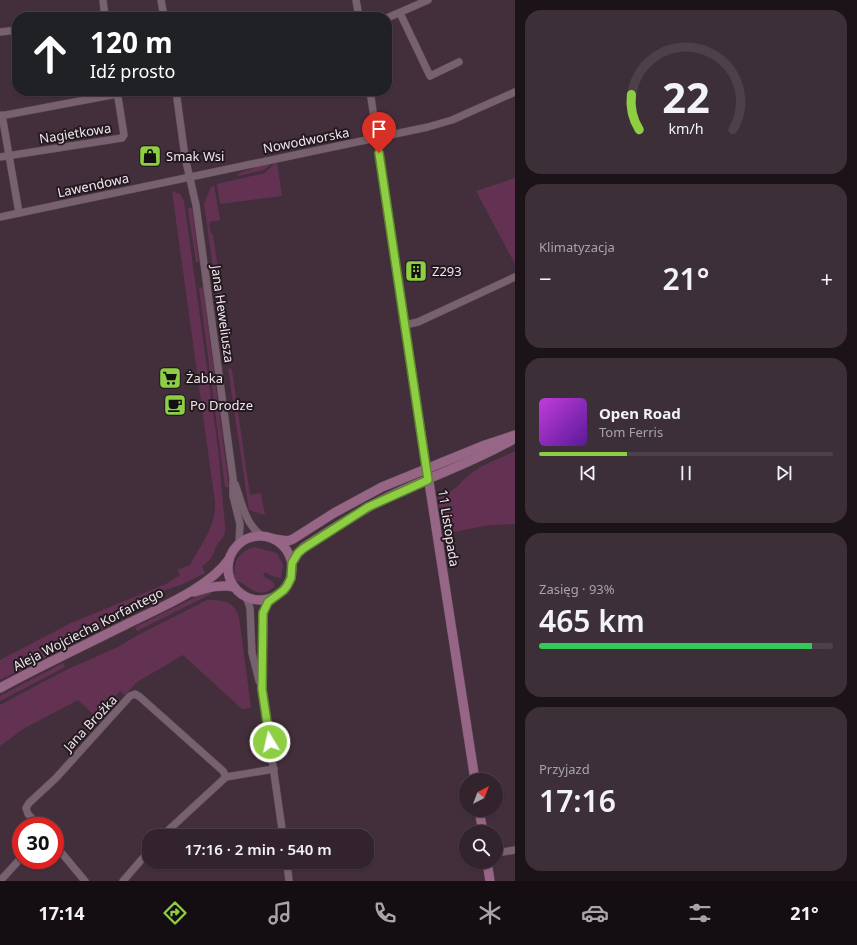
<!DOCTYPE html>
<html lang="pl">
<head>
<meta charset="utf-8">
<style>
	:root { --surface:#32232c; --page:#3d2f38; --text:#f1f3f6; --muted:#a8a4a9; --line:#4d4048; --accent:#8ece43 }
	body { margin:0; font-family:"Noto Sans",sans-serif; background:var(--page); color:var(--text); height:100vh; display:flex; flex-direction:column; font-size:15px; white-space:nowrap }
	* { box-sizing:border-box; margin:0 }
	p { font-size:13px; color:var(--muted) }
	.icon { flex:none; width:22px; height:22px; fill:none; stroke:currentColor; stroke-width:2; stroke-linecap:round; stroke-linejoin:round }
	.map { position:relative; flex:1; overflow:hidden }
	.panel { display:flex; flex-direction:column; gap:10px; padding:10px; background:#1c1318; width:342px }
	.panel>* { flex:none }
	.guide { position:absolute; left:12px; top:12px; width:380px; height:84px; border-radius:16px; box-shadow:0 1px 3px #0004,0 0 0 1px var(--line); background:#202124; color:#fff; overflow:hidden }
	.needle { width:26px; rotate:42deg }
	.tools { position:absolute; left:459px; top:773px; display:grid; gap:8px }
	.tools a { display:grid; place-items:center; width:44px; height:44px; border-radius:50%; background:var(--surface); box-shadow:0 1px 3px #0004,0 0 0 1px var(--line); font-size:20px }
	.speed { position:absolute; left:12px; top:817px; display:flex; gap:8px; font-size:20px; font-weight:700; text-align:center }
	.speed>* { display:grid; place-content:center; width:52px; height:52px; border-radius:50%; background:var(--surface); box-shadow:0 1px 3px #0004,0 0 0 1px var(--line); line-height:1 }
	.speed .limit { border:6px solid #d22; background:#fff; color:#111 }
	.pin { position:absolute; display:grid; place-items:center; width:34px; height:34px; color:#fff; margin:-41px -17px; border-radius:50% 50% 50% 0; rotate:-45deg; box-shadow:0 0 4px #0007 }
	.pin .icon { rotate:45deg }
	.me { position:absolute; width:44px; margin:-22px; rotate:351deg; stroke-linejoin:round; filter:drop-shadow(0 0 3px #0008) }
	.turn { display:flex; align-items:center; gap:14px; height:84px; padding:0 12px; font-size:18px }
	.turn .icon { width:52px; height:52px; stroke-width:2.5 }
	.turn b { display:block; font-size:28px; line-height:34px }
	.big { font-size:30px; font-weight:600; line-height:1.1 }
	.panel .card { flex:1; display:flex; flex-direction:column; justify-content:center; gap:6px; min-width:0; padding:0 14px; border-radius:16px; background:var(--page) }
	.panel .dial { align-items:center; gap:0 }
	.dial svg { height:104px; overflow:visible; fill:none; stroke:var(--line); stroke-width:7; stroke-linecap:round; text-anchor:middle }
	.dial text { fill:var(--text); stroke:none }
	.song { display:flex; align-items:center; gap:12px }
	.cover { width:48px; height:48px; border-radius:6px; background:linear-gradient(135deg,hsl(290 70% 55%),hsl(270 70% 35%)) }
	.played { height:4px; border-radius:2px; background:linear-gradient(90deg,var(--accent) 30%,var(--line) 30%) }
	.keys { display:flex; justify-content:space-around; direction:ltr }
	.heat { display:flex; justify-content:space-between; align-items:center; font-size:22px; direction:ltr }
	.charge { height:6px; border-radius:3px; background:linear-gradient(90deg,#34c759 93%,var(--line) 0) }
	.trip { position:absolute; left:142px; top:829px; width:232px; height:40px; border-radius:16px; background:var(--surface); box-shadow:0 1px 3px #0004,0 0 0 1px var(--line); font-weight:600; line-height:40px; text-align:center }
	.menu { display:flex; height:64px; justify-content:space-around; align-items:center; background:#140e12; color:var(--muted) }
	.menu .icon { width:28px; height:28px }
	.menu .selected { color:var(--accent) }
	.menu b { font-size:18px; color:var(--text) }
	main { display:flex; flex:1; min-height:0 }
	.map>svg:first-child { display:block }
	.green { fill:#633252 }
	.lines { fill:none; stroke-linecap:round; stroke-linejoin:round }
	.street-casing { stroke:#5e4c57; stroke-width:8 }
	.secondary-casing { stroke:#5e4c57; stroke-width:10 }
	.street { stroke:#78616f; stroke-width:7 }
	.secondary { stroke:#976686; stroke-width:9 }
	.route-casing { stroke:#5c862c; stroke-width:10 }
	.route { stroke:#8ece43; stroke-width:7 }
	.labels { text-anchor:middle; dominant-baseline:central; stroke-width:4; stroke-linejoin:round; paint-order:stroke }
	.street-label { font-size:13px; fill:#f3e6ee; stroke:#231a20 }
	.poi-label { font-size:13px; fill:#f3e6ee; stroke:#231a20; text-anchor:start }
</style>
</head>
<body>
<main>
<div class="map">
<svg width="515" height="881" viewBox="0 0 515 881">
	<rect width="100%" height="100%" fill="#432f3b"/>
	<g class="green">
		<polygon points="272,163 264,170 238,176 238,174 261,165"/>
		<polygon points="277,163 282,196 220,204 217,184 265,173 274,164"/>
		<polygon points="515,178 515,264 476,191"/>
		<polygon points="214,185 220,220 209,222 210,232 213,235 231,356 229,359 226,359 204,204 211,187"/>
		<path d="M172,191L180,194L184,201L218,448L225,525C226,537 223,536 217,545C211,557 214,558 202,566L205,573L183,584L159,592L129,606L113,620L114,623L0,680V660L71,623L166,584L180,575L177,570L190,565C201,545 216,526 215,502Z"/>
		<polygon points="189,208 192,208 199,262 196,262 188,209"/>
		<polygon points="203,287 229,487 225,487 199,288"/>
		<polygon points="230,368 232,370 250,495 261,493 265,515 249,510 228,369"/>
		<path d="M515,451V524L490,525L443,534L438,496C460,491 459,480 476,470C488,462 502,458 515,451Z"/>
		<path d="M254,547L277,553L283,565L281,578L275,577L265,572L263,576L272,581L275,586C258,602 250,585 235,580C232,564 238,551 254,547Z"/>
		<polygon points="208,591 209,591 211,594 137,631 135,627"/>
		<path d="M207,600C223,600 234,601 239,617L251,708L242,709L183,655L137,682L125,695L120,691L96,717L78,700L23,729L0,746V705L64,671L118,647L138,635Z"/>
		<polygon points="63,663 65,667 0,701 0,696"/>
	</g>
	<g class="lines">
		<g class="street-casing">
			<g id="street">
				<polyline points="103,0 105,17"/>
				<polyline points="161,0 164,17"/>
				<polyline points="356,0 359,17"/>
				<polyline points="400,13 430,76 459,62"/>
				<polyline points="94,17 105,15"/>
				<polyline points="387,18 428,0"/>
				<polyline points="0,32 17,30"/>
				<polyline points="176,91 185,157 196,205 233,478 233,496 240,524 239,543"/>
				<polyline points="370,91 427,469"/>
				<polyline points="2,115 19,213"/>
				<polyline points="0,116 117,94"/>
				<polyline points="0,157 122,138 124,135 117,91"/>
				<polyline points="0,217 428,127 452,120 515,92"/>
				<polyline points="405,325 418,322 515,277"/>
				<path d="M235,484C242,503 245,524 262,536"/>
				<polyline points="246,596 250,608 252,653 259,681"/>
				<polyline points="274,597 265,607 262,620 262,689 283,836"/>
				<polyline points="39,826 28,814 26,808 29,803 56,778 130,696 135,694 140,697 223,771 226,777"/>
				<polyline points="162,836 226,777 274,769"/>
				<polyline points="55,845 85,881"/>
				<polyline points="496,853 515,850"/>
				<polyline points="287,862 289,881"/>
				<polyline points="0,881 21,858"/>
				<polyline points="123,881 149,851"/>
			</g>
		</g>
		<g class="secondary-casing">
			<g id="secondary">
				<polyline points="427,469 475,780"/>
				<circle cx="260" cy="568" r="32"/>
				<polyline points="274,539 288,541 293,539 334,513 382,487 485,445 515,435"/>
				<path d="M292,563L298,553L304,547C331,530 359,511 388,497C429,477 472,463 512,440"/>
				<path d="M194,592C208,588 220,584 234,587"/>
				<path d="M0,688C42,665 85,645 127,624C159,608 209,588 229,559"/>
				<polyline points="479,810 483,832"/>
				<polyline points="487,862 490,881"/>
			</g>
		</g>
		<use href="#street" class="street"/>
		<use href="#secondary" class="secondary"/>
	</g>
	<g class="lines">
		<g class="route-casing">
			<polyline id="route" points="270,742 262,689 263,613 268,602 284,590 287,586 291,578 292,563 298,553 304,548 368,507 428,480 379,153"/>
		</g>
		<use href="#route" class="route"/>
	</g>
	<defs>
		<g id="shop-square" transform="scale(1.15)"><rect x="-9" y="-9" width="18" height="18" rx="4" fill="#8ece43" stroke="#231a20"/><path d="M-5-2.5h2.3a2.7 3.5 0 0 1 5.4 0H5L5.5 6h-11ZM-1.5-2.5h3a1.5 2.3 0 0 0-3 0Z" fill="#111"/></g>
		<g id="building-square" transform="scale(1.15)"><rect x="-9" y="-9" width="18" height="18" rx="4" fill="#8ece43" stroke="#231a20"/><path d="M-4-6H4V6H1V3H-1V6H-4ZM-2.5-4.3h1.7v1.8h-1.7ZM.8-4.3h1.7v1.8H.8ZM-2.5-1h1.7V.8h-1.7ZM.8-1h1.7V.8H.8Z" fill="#111"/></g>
		<g id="supermarket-square" transform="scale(1.15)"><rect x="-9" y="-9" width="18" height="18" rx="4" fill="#8ece43" stroke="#231a20"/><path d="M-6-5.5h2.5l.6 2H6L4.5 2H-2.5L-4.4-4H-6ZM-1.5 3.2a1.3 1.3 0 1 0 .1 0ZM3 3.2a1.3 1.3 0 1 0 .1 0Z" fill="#111"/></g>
		<g id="cafe-square" transform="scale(1.15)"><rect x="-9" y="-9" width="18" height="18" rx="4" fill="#8ece43" stroke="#231a20"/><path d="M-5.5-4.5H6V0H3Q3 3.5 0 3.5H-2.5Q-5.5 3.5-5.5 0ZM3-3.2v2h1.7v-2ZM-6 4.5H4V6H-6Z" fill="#111"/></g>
	</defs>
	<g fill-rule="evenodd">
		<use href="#shop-square" x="150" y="156"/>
		<use href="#building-square" x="416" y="271"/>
		<use href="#supermarket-square" x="170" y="378"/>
		<use href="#cafe-square" x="175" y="405"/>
	</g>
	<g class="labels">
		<g class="street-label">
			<text transform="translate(75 133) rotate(-9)">Nagietkowa</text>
			<text transform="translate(306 140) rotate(-11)">Nowodworska</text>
			<text transform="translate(93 185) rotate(-12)">Lawendowa</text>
			<text transform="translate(223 314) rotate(82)">Jana Heweliusza</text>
			<text transform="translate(449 528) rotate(81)">11 Listopada</text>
			<text transform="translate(88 629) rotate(-27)">Aleja Wojciecha Korfantego</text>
			<text transform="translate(90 723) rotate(-47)">Jana Brożka</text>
		</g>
		<g class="poi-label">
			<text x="166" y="156">Smak Wsi</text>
			<text x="432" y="271">Z293</text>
			<text x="186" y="378">Żabka</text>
			<text x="190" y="405">Po Drodze</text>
		</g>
	</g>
</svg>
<div class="tools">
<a><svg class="needle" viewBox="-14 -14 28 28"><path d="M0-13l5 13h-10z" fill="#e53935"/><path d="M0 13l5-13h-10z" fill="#a8a4a9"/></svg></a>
<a><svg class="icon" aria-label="search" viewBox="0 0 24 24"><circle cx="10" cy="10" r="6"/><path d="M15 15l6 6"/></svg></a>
</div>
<div class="speed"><div class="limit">30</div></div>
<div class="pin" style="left:379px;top:153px;background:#d93025"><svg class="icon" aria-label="arrive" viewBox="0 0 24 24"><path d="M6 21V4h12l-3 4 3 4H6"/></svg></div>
<svg class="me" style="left:270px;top:742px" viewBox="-20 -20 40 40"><circle r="17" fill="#8ece43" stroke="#fff" stroke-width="3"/><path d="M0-11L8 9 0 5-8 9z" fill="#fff"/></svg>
<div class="trip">17:16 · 2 min · 540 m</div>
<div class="guide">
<div class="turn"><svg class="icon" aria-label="ahead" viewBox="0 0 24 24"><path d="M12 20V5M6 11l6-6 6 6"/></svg><div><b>120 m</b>Idź prosto</div></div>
</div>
</div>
<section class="panel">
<div class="card dial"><svg viewBox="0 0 100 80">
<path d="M14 69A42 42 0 1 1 86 69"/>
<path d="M14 69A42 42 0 0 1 8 42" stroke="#8ece43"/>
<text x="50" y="56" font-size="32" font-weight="700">22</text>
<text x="50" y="72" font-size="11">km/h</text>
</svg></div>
<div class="card"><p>Klimatyzacja</p>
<div class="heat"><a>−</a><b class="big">21°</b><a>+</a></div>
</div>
<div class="card">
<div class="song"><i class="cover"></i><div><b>Open Road</b><p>Tom Ferris</p></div></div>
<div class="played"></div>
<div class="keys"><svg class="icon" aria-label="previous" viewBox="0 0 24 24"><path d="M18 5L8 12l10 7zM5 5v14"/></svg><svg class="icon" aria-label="pause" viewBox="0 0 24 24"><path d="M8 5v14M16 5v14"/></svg><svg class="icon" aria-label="next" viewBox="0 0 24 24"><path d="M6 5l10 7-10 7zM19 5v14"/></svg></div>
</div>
<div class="card"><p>Zasięg · 93%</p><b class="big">465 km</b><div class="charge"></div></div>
<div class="card"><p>Przyjazd</p><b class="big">17:16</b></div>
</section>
</main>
<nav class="menu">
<b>17:14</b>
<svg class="icon selected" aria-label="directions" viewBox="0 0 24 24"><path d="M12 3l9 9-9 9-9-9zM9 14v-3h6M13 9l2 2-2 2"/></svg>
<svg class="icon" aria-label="music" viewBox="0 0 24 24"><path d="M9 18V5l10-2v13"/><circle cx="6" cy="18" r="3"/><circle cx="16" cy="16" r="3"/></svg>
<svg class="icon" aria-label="phone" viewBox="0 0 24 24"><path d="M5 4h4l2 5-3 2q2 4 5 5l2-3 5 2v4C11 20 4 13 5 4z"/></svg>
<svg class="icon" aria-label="climate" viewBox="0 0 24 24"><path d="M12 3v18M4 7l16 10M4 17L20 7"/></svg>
<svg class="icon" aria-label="car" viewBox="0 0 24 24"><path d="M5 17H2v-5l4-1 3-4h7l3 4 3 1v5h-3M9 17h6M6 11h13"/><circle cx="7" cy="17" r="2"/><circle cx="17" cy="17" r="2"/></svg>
<svg class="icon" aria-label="filters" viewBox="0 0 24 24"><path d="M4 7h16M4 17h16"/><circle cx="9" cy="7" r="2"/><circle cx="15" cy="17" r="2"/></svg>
<b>21°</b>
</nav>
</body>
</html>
